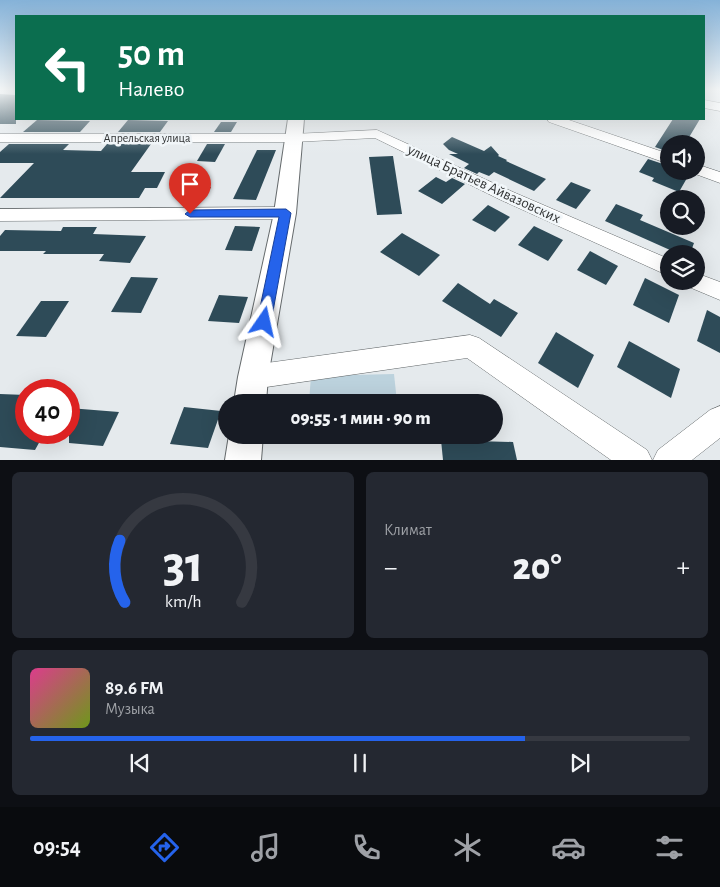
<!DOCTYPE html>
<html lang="ru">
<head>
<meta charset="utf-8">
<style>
	:root { --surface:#171b24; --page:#242831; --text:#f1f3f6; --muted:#9ea1a6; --line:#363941; --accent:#2563eb }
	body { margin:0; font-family:"Alegreya Sans",sans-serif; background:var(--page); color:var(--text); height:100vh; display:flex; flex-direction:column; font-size:19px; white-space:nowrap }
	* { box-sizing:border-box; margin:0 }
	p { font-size:16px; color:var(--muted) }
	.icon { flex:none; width:28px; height:28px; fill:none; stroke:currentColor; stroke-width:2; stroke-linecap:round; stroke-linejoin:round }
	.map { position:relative; height:460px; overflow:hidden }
	.sheet { display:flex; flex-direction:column; gap:12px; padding:12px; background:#0d0f14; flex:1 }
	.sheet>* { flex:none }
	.guide { position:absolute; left:15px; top:15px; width:690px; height:105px; border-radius:0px; box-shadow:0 5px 20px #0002; background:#0b6e4f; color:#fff; overflow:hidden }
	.fabs { position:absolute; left:660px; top:135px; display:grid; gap:10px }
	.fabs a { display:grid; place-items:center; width:45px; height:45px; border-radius:50%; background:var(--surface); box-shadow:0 5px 20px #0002; font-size:25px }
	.speed { position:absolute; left:15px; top:379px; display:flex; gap:10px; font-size:25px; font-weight:700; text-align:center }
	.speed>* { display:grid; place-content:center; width:65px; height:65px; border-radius:50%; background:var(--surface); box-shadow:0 5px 20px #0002; line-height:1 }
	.speed .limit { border:8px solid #d22; background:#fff; color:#111 }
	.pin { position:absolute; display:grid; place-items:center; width:42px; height:42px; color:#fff; margin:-51px -21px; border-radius:50% 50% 50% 0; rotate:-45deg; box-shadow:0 0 5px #0007 }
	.pin .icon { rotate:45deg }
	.me { position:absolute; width:55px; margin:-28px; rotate:11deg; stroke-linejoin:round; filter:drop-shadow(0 0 4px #0008) }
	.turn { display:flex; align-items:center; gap:18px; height:105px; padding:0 20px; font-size:22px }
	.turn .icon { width:65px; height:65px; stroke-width:2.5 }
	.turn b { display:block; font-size:35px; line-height:42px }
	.big { font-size:38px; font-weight:800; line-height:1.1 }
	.sheet .widget { flex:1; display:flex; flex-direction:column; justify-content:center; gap:8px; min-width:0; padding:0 18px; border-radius:8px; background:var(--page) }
	.sheet .dial { align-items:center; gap:0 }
	.dial svg { height:130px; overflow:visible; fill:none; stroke:var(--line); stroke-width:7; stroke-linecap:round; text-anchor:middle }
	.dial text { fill:var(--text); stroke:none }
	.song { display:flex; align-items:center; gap:15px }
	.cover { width:60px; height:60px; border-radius:8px; background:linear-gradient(135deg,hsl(330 70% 55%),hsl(80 70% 35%)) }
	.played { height:5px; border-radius:2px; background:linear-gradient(90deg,var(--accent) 75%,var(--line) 75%) }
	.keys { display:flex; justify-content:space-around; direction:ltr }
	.heat { display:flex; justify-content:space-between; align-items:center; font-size:28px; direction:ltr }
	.sheet .tiles { flex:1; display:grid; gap:12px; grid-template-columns:1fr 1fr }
	.widget:last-child { grid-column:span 2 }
	.trip { position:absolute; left:218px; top:394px; width:285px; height:50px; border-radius:25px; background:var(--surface); box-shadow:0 5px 20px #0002; font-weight:800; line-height:50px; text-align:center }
	.tab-bar { display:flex; height:80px; justify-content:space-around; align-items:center; background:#090b0e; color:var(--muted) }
	.tab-bar .icon { width:35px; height:35px }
	.tab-bar .on { color:var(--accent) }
	.tab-bar b { font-size:22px; color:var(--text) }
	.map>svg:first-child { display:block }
	.green { fill:#bcd2dd }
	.building { fill:#2e4b58 }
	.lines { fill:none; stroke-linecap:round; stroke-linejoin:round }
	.minor-casing { stroke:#656a6c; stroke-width:1 }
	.tertiary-casing { stroke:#656a6c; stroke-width:2 }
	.minor { fill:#fff; fill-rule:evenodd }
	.tertiary { fill:#fff; fill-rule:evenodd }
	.route { fill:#2563eb; stroke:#184099 }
	.labels { text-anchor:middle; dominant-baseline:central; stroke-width:5; stroke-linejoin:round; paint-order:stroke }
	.far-street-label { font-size:12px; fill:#323435; stroke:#f2f7fa }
	.street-label { font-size:15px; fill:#323435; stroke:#f2f7fa }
</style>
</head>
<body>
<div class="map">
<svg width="720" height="460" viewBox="0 0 720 460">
	<rect width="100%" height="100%" fill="#e5eaed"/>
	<polygon class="green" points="394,374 397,402 309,402 311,376"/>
	<g class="building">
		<polygon points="0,94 16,95 16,124 0,124"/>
		<polygon points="673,119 700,119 685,144 669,144 669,152 655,147"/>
		<polygon points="37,120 90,121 80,132 23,132"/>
		<polygon points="128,120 168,121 160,132 118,132"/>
		<polygon points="221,122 237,122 231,132 214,132"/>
		<polygon points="452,137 484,151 491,146 499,155 498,156 507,160 506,161 546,179 534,191 494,172 489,176 479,172 477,174 464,168 469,164 449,154 458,154 449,150 443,144"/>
		<polygon points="9,144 69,144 63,150 101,151 107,144 151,144 131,172 165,172 157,188 145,188 139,198 0,198 34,163 0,163 0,152"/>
		<polygon points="207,144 225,144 215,162 197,161"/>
		<polygon points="257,150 276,150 256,200 233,199"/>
		<polygon points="393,156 402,214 377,215 369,157"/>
		<polygon points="648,159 669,166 669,171 687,178 679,192 652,181 654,178 639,172"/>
		<polygon points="436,177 446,182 452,178 465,184 442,204 418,191"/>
		<polygon points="571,182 591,190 576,209 556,200"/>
		<polygon points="193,186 211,187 204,199 185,199"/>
		<polygon points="616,204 643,215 640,220 694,243 690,254 679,254 605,221"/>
		<polygon points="488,205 510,217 495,232 472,220"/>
		<polygon points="235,226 260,227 252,251 225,250"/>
		<polygon points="534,226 563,240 548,261 518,245"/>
		<polygon points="63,227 97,227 93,234 146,236 130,263 99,261 104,254 43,254 46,251 0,251 0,236 5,230 61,231"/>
		<polygon points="402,233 440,255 419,276 380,252"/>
		<polygon points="590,251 618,266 606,285 577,270"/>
		<polygon points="131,277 158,278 141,313 111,312"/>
		<polygon points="645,278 679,295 669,323 633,305"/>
		<polygon points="458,283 490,304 494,299 518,313 501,337 442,301"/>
		<polygon points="219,295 248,297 239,323 208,321"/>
		<polygon points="41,301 69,301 46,337 16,336"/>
		<polygon points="707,310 720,317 720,353 697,341"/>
		<polygon points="556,332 594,355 578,388 538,363"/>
		<polygon points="629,341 680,369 671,398 617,367"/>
		<polygon points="0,394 26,395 26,432 45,432 35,450 0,447"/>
		<polygon points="184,407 221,411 208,448 170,444"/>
		<polygon points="69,408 119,412 103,446 69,443"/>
		<polygon points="441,440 513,442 517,460 443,460"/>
	</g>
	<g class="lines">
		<g class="minor-casing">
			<g id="minor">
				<polygon points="704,100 720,103 720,111 704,108"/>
				<polygon points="547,119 566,119 669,154 669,164 549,122"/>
				<polygon points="377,130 513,192 669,259 669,276 501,200 375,138 293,142 0,142 0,134 293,134"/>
				<polygon points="696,164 720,172 720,183 690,172 696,171"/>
				<polygon points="285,207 291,209 294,213 291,217 285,219 0,221 0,209"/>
				<polygon points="696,273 720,282 720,300 689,287 686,281 696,281"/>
				<polygon points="470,335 479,338 647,450 652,460 611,460 467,358 253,389 244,386 240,377 244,368 253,365"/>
				<polygon points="720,406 720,438 692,460 653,460 658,450 710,410"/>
			</g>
		</g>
		<g class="tertiary-casing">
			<g id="tertiary">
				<polygon points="288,119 304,119 296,213 268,377 266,402 234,402 238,377 274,213"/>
				<polygon points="229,435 263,435 261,460 225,460"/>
			</g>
		</g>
		<use href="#minor" class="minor"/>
		<use href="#tertiary" class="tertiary"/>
	</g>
	<linearGradient id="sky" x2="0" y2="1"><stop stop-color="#85b2d8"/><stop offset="0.58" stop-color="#f3f6f7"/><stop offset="1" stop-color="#f3f6f7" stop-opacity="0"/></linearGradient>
	<rect width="720" height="154" fill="url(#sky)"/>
	<polygon class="route" points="286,209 291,213 271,322 269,326 264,328 259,326 257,322 279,217 190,217 185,214 190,210"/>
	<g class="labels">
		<g class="far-street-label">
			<text x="147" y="138">Апрельская улица</text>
		</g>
		<g class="street-label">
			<text transform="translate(484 184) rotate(25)">улица Братьев Айвазовских</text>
		</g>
	</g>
</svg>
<div class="fabs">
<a><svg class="icon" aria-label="sound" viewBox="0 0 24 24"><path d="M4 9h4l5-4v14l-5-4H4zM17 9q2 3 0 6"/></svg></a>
<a><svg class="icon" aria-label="search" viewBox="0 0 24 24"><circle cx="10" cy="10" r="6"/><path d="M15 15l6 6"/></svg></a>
<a><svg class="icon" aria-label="layers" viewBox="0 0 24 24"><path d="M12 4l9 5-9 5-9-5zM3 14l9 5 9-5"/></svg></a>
</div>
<div class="speed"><div class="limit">40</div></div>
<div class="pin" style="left:190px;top:214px;background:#d93025"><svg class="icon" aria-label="arrive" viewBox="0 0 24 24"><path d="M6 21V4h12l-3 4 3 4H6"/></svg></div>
<svg class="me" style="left:264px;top:322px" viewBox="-20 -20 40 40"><path d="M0-17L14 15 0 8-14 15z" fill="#2563eb" stroke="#fff" stroke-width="4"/></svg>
<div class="trip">09:55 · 1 мин · 90 m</div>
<div class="guide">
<div class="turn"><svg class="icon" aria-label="left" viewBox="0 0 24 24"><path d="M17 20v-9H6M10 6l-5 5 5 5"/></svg><div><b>50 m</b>Налево</div></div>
</div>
</div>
<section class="sheet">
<div class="tiles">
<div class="widget dial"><svg viewBox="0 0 100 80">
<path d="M14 69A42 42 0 1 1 86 69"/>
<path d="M14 69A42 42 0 0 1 11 31" stroke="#2563eb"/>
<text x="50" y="56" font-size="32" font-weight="700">31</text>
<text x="50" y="72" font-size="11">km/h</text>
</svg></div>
<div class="widget"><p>Климат</p>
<div class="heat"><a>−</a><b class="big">20°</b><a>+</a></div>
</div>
<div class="widget">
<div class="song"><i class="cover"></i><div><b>89.6 FM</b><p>Музыка</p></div></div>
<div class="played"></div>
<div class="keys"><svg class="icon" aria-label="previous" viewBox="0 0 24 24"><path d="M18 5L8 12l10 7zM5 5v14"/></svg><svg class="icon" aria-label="pause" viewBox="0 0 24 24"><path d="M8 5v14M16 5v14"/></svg><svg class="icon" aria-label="next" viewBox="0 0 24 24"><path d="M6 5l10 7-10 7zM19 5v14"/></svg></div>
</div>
</div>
</section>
<nav class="tab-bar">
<b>09:54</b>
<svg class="icon on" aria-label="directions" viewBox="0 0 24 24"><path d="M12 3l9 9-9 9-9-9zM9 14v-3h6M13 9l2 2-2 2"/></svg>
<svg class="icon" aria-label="music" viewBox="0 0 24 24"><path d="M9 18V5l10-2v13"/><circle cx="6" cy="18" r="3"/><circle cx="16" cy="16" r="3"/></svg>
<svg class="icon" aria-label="phone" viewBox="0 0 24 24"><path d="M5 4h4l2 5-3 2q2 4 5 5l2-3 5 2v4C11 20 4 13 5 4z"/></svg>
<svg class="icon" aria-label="climate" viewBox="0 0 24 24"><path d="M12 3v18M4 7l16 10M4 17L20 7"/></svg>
<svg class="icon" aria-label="car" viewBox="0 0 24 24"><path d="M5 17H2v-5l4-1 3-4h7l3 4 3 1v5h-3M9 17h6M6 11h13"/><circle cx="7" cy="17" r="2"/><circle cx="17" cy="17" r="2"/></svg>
<svg class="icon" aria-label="filters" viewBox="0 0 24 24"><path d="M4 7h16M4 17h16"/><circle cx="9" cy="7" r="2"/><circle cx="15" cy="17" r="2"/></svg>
</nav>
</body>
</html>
